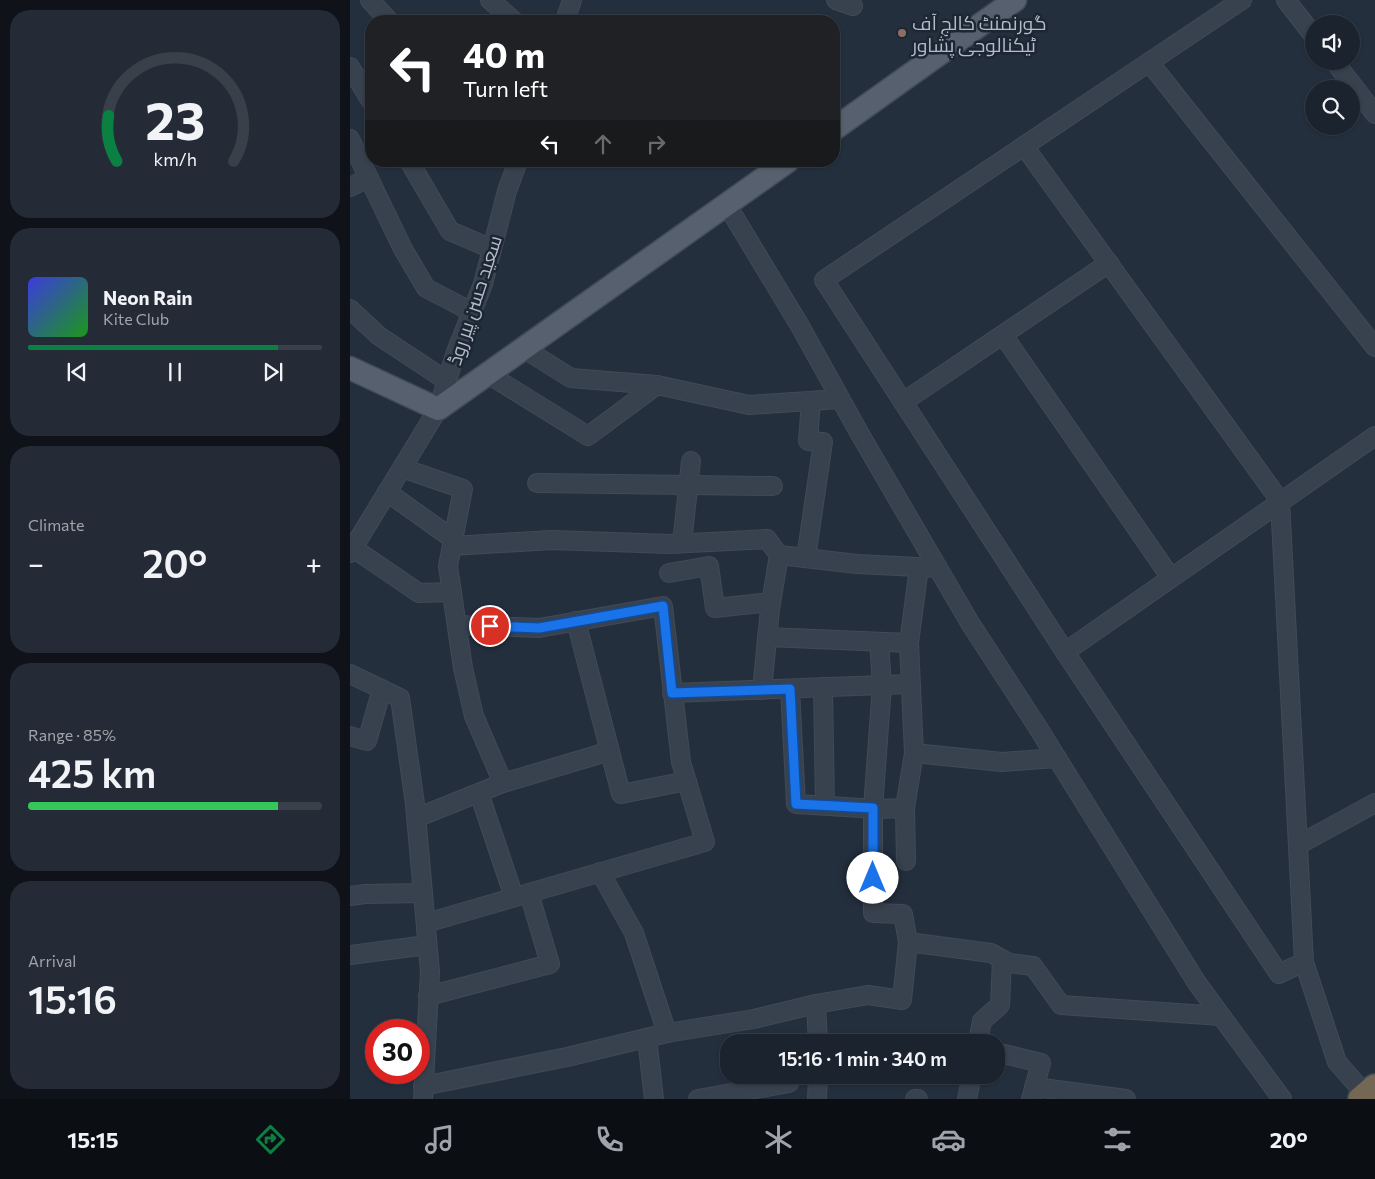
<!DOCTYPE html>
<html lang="en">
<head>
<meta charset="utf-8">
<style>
	:root { --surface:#1b232e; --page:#242b36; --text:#f1f3f6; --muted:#a0a4aa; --line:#39404a; --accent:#0b8043 }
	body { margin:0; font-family:Commissioner,Cairo,sans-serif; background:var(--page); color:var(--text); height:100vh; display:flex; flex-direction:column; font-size:19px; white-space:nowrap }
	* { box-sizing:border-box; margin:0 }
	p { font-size:16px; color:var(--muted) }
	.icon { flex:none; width:28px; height:28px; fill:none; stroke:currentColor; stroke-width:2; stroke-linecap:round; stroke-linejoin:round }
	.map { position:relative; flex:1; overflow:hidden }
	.details { display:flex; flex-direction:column; gap:10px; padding:10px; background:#0f1319; width:350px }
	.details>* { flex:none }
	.banner { position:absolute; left:15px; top:15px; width:475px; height:152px; border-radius:20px; box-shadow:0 1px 4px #0004,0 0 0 1px var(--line); background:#202124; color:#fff; overflow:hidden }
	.controls { position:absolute; left:955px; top:15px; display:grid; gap:10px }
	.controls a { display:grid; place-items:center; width:55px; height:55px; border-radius:50%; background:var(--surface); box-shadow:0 1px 4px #0004,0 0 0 1px var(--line); font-size:25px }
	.speed { position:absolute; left:15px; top:1019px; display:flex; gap:10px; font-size:25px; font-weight:700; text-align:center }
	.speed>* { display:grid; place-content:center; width:65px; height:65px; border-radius:50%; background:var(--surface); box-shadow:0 1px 4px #0004,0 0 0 1px var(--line); line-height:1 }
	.speed .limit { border:8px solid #d22; background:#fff; color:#111 }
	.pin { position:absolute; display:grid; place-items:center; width:42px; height:42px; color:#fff; margin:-21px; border:2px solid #fff; border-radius:50%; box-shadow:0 1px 5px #0007 }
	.me { position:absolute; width:55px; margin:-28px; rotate:0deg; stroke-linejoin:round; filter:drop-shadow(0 0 4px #0008) }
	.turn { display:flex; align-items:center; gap:18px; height:105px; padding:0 15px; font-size:22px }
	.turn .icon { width:65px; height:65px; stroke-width:2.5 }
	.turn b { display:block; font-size:35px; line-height:42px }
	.lanes { display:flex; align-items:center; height:48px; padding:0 15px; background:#0003; justify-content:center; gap:25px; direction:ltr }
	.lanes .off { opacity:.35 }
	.big { font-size:38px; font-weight:600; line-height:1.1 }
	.details .tile { flex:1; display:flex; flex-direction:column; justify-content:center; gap:8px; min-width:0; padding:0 18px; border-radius:20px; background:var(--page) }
	.details .dial { align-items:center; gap:0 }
	.dial svg { height:130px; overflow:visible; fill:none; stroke:var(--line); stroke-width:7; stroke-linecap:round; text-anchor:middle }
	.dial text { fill:var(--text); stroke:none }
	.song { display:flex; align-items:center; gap:15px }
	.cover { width:60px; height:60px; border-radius:8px; background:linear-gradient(135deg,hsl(240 70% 55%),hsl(120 70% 35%)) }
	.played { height:5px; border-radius:2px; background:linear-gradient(90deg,var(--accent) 85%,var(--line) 85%) }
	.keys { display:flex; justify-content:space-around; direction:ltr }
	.heat { display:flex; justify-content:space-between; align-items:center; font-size:28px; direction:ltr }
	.charge { height:8px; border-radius:4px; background:linear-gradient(90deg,#34c759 85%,var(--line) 0) }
	.trip { position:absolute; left:370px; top:1034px; width:285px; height:50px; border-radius:20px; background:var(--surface); box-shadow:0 1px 4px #0004,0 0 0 1px var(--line); font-weight:600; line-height:50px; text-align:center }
	.dock { display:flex; height:80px; justify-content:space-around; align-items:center; background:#0b0e12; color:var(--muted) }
	.dock .icon { width:35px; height:35px }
	.dock .current { color:var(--accent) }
	.dock b { font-size:22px; color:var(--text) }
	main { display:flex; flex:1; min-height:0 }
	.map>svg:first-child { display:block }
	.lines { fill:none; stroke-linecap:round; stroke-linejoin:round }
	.minor-casing { stroke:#414a57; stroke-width:20 }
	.major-casing { stroke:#414a57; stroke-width:25 }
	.highway-casing { stroke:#434c59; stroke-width:28 }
	.minor { stroke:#38414e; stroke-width:18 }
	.major { stroke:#56606e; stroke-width:22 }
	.highway { stroke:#746855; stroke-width:25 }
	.route-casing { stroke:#114b97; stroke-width:12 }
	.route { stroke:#1a73e8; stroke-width:9 }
	.education-dot { fill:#8d6e63; stroke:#1d2633; stroke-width:2 }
	.labels { text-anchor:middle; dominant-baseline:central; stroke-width:5; stroke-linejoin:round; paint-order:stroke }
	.poi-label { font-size:19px; fill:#b4bcc9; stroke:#1d2633; text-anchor:start }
	.street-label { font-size:19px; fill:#b4bcc9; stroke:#1d2633 }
</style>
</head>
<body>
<main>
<section class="details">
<div class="tile dial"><svg viewBox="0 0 100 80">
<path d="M14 69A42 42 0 1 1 86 69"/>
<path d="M14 69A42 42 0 0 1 9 41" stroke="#0b8043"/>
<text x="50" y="56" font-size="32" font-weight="700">23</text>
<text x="50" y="72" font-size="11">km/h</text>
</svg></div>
<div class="tile">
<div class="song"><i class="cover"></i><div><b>Neon Rain</b><p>Kite Club</p></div></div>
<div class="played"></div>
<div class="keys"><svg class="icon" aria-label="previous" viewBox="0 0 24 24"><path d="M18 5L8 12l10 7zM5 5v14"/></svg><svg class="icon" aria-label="pause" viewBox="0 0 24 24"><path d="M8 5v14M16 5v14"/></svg><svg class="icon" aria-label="next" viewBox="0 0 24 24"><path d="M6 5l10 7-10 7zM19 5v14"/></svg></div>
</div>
<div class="tile"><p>Climate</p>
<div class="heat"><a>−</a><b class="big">20°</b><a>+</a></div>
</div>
<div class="tile"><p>Range · 85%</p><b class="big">425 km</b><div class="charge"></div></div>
<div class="tile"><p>Arrival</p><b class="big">15:16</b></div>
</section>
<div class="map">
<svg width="1025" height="1099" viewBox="0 0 1025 1099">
	<rect width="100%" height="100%" fill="#242f3e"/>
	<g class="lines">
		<g class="minor-casing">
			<g id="minor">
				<polyline points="20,0 39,21"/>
				<polyline points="140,0 164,21"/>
				<polyline points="486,0 503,6 500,0"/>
				<polyline points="936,0 964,36"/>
				<polyline points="215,21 222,0"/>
				<polyline points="984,61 1025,114"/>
				<polyline points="799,62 1025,347"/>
				<polyline points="0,67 21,101"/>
				<polyline points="0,139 53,249 76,288 122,312"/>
				<polyline points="674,146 930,501 954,962 929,974 715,652 474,280 892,0"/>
				<polyline points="59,161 100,231 142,249"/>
				<polyline points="0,187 19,178"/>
				<polyline points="377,205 450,326 511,436 620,623 685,723 847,983 932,1099"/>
				<polyline points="0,309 29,336 97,381"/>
				<polyline points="653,335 821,578"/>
				<polyline points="173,348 221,378 307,385 399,405 490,399"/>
				<polyline points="138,374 238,436 307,385"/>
				<polyline points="553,402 759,263"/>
				<polyline points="52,468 113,489 98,566 113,668 124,716 153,783"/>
				<polyline points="187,483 423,486"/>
				<polyline points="37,492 103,539"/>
				<polyline points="332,543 341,461"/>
				<polyline points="102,546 202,540 320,544 417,539 429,555 507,564 588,568"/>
				<polyline points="3,548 69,593 102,592"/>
				<polyline points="0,553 88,409 106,352 133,284 157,191 168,161"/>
				<polyline points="456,558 473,442 458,441 461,401"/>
				<polyline points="319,573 359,566 365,608 421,602"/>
				<polyline points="226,621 271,794 337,781"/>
				<polyline points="417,637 559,643"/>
				<polyline points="529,642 532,685 523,808 523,913 553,914 558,942"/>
				<polyline points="715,652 1025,436"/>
				<polyline points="0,674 50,698 65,804 80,972 73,1099"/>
				<polyline points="473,687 475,805"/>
				<polyline points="440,689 446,804 528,809 555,808"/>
				<polyline points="412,690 420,609 429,555"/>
				<polyline points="322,693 560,684"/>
				<polyline points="0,736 17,741 32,689"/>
				<polyline points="564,753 559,643 569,567"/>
				<polyline points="129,793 164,897"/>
				<polyline points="66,818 153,783 260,751"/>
				<polyline points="948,845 1025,803"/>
				<polyline points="556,861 555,808 564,753 652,762 707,758"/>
				<polyline points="250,872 284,933 317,1033"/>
				<polyline points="0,896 15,894 73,893"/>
				<polyline points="76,923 355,842 331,762 313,606 189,628 107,625"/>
				<polyline points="0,955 77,945"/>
				<polyline points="954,962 987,1062 1016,1095"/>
				<polyline points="78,996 200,964 179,893"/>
				<polyline points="466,1004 468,1042"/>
				<polyline points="297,1038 304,1099"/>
				<polyline points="628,1042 632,1021 650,1005 652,959"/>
				<polyline points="646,1052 691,1063 681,1099"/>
				<polyline points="73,1086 217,1057 317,1033 404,1019 466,1004 518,995 552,1000 558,942 641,953 659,963 683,966 711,1005 871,1016"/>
				<polyline points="684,1087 776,1099"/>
				<polyline points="348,1099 439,1083"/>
				<polyline points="467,1099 468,1075"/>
				<polyline points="565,1099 568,1099"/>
				<polyline points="617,1099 622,1075"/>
			</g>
		</g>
		<g class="major-casing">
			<g id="major">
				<polyline points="484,129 665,0"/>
				<polyline points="0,368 88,409 438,161"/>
			</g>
		</g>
		<g class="highway-casing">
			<polyline id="highway" points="1011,1099 1025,1087"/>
		</g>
		<use href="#minor" class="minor"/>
		<use href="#major" class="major"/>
		<use href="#highway" class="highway"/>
	</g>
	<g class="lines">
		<g class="route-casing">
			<polyline id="route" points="140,626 189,628 313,606 322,693 440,689 446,804 523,808 523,878"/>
		</g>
		<use href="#route" class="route"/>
	</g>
	<circle class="education-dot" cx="552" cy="33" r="5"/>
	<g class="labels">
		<g class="poi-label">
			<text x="562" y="22">گورنمنٹ کالج آف<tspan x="562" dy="22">ٹیکنالوجی پشاور</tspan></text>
		</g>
		<g class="street-label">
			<text transform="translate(124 300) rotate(-72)">سعید حسن پیر روڈ</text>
		</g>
	</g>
</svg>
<div class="controls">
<a><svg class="icon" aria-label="sound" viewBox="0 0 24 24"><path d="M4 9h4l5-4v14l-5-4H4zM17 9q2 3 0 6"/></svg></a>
<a><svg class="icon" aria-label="search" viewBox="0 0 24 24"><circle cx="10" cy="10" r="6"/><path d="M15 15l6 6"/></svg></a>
</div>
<div class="speed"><div class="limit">30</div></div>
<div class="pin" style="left:140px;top:626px;background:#d93025"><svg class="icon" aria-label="arrive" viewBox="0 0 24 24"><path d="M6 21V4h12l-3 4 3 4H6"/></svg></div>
<svg class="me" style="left:523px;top:878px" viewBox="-20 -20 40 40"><circle r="19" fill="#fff"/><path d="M0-13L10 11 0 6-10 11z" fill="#1a73e8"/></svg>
<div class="trip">15:16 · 1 min · 340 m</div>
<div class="banner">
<div class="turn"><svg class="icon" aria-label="left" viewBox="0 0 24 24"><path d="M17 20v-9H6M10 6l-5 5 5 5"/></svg><div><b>40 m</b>Turn left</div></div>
<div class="lanes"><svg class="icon" aria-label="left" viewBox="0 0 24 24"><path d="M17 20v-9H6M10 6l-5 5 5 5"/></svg><svg class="icon off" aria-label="ahead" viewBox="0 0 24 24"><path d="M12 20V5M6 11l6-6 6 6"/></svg><svg class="icon off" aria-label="right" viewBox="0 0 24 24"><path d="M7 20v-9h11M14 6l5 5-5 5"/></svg></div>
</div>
</div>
</main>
<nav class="dock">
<b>15:15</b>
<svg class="icon current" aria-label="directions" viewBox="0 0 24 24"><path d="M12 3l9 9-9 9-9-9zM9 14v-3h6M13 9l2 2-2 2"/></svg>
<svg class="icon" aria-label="music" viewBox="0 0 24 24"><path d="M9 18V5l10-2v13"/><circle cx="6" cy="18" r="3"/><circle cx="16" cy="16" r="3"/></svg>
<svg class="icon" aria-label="phone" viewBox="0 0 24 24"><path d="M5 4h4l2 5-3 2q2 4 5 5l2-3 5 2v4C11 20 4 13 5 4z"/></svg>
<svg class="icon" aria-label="climate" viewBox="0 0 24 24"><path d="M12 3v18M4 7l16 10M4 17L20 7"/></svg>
<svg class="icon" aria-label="car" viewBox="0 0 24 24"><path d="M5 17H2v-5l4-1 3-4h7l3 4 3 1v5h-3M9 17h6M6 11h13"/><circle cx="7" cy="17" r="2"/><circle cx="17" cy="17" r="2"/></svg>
<svg class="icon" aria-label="filters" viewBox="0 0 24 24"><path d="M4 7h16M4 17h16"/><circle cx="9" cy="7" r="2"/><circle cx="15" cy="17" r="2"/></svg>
<b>20°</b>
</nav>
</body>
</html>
